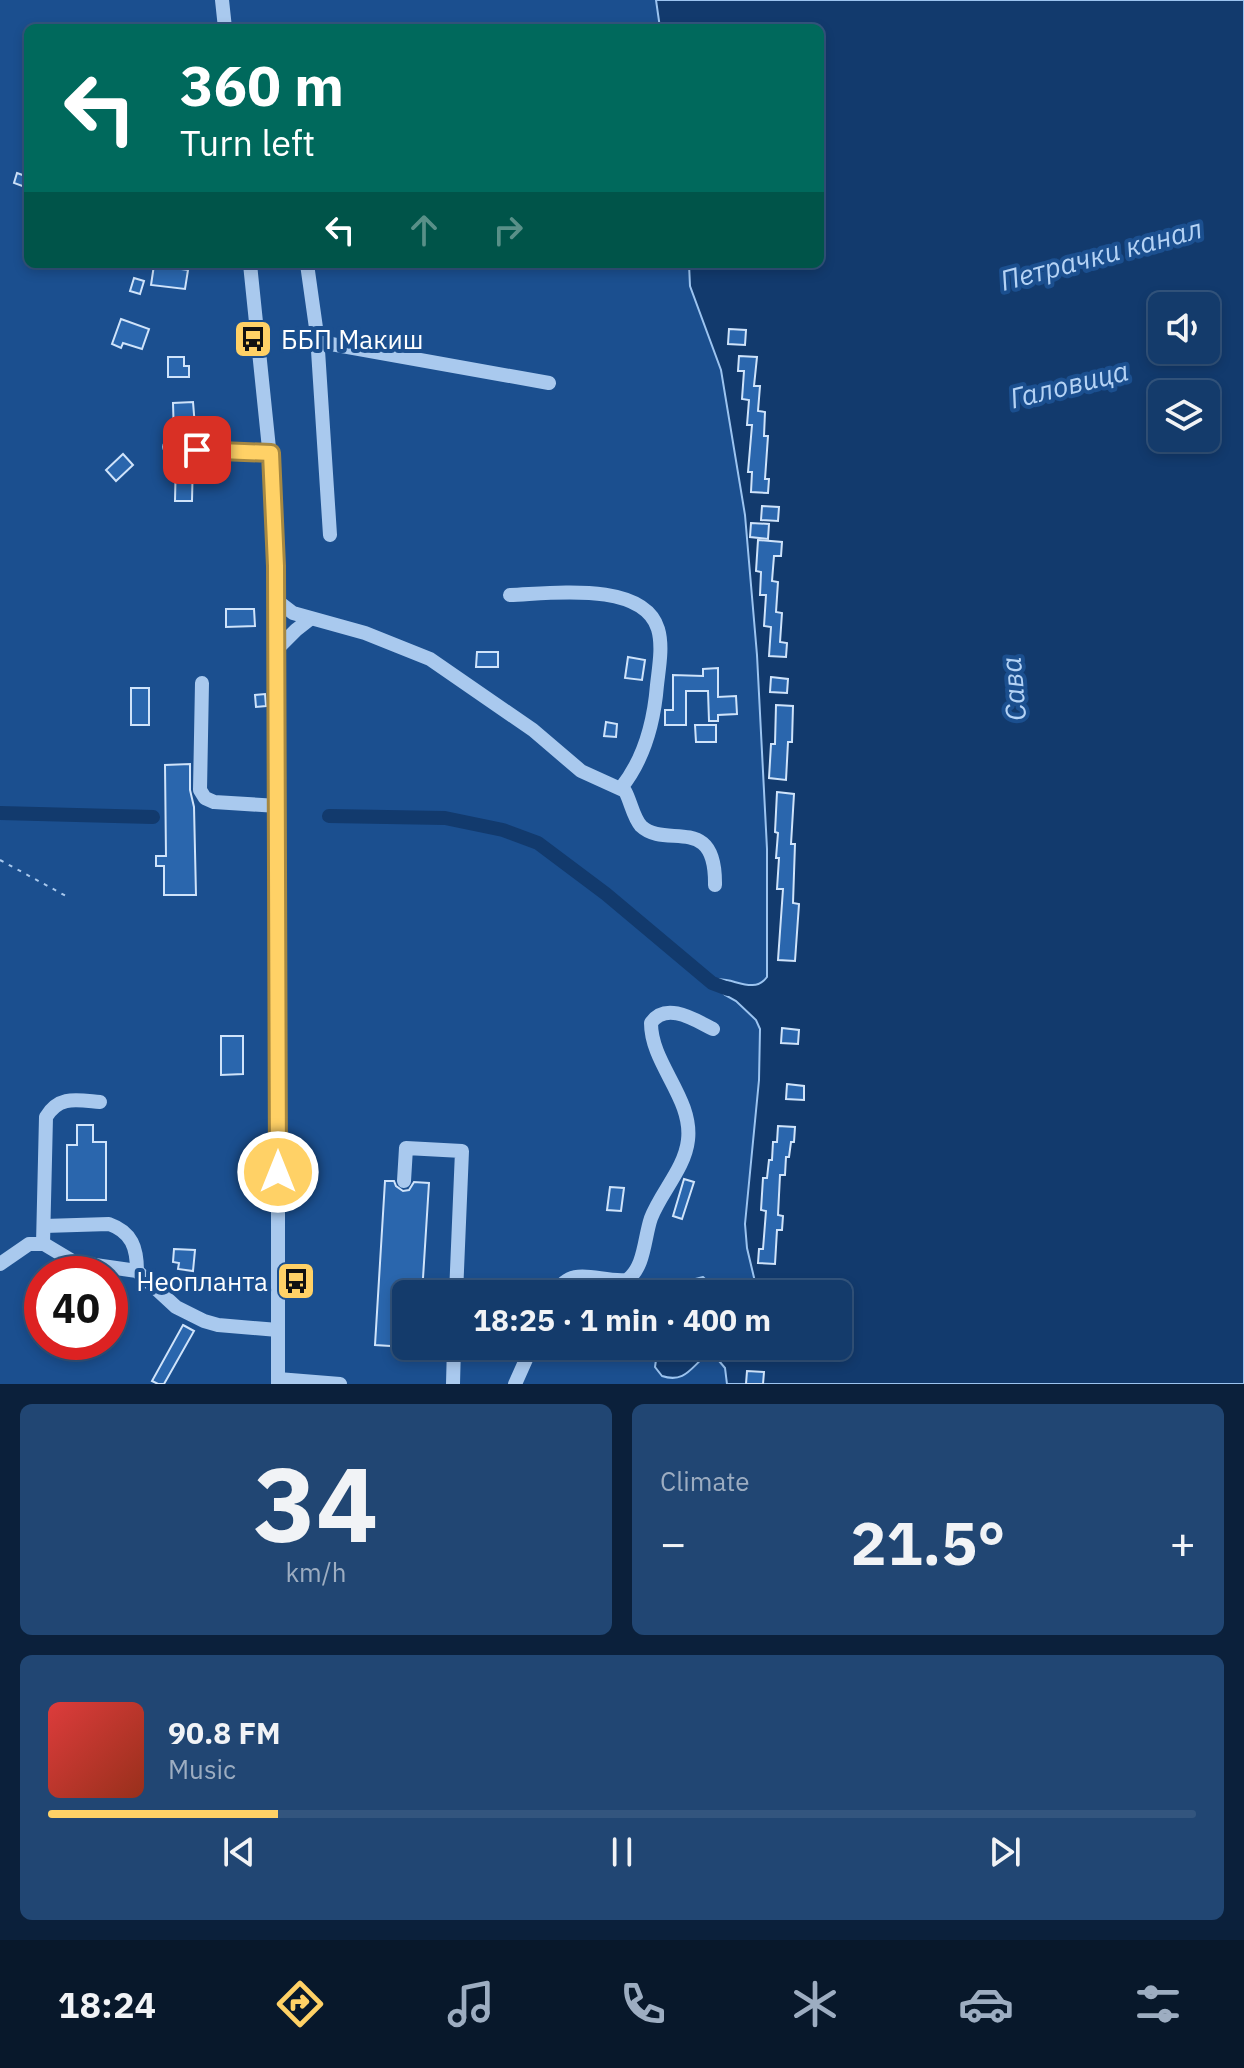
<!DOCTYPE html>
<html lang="en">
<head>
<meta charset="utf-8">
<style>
	:root { --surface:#143b6b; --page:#214673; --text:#f1f3f6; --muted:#9dadc1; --line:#33557e; --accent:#ffd166 }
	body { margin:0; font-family:"IBM Plex Sans",sans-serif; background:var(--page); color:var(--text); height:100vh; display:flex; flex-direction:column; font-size:30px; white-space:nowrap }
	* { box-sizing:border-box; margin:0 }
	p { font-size:26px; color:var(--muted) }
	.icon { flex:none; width:44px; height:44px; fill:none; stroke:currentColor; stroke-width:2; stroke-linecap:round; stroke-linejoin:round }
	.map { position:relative; height:1384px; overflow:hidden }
	.sheet { display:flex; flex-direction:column; gap:20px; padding:20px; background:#0b203b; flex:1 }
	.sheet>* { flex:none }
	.banner { position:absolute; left:24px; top:24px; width:800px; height:244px; border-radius:12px; box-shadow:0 4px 12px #0003,0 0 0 2px var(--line); background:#00695c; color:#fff; overflow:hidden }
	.tools { position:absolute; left:1148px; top:292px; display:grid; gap:16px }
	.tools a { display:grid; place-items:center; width:72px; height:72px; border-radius:12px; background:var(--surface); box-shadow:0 4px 12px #0003,0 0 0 2px var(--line); font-size:40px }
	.speed { position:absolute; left:24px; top:1256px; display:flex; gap:16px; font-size:40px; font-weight:700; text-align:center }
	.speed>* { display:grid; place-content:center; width:104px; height:104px; border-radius:50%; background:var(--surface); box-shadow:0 4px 12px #0003,0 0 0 2px var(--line); line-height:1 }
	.speed .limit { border:12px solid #d22; background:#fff; color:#111 }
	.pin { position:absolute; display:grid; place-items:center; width:68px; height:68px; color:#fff; margin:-34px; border-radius:16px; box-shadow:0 4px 12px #0006 }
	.me { position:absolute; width:88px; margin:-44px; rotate:0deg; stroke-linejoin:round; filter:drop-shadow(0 0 6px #0008) }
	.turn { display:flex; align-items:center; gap:28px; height:168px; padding:0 24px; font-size:36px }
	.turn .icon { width:104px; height:104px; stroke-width:2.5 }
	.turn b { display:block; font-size:56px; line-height:68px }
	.lanes { display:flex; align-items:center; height:76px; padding:0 24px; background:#0003; justify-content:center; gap:40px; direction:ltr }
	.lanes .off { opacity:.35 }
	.big { font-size:60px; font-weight:700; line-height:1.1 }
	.sheet .card { flex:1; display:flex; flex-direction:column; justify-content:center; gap:12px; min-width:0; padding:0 28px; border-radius:12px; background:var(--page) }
	.sheet .dial { align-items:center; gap:0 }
	.dial b { font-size:104px; line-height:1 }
	.song { display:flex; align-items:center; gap:24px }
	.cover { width:96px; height:96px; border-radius:12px; background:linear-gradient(135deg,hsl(0 70% 55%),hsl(10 70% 35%)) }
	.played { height:8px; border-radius:4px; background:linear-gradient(90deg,var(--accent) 20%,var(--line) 20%) }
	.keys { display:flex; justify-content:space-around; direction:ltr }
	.heat { display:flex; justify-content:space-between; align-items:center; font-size:44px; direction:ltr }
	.sheet .tiles { flex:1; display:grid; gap:20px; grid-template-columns:1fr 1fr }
	.card:last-child { grid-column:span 2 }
	.trip { position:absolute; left:392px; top:1280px; width:460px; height:80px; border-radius:12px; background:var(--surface); box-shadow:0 4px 12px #0003,0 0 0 2px var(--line); font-weight:700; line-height:80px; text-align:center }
	.dock { display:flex; height:128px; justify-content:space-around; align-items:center; background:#08182b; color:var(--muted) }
	.dock .icon { width:56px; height:56px }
	.dock .active { color:var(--accent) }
	.dock b { font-size:36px; color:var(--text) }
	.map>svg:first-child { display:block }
	.water { fill:#123a6d; stroke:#9cc4f0; stroke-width:2; fill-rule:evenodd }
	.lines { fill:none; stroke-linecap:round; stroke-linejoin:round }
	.canal { stroke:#123a6d; stroke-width:14 }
	.building { fill:#2a66ad; stroke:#cfe3fa; stroke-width:2 }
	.path { stroke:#a9c9ee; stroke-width:2; stroke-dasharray:4 6; stroke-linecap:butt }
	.minor { stroke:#a9c9ee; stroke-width:14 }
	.route-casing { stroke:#a68842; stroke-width:20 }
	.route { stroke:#ffd166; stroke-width:14 }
	.labels { text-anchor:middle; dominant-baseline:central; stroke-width:8; stroke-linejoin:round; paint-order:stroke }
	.poi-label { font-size:26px; fill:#fff; stroke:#1b4f8f; text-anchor:start }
	.water-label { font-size:28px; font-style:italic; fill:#b5d3f5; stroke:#1b4f8f }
</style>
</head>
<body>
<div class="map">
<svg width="1244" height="1384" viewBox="0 0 1244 1384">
	<rect width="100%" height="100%" fill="#1b4f8f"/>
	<g class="water">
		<path d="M656,0H1244V1384H727L725,1368L714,1355L708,1354C692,1365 686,1384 662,1376L655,1367L658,1346H838V1294H754L756,1286L747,1248L745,1224L759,1080L760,1029L756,1020L736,1001L725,995L712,983L713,980C731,975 753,996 767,977V849L757,655L745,515L721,370L690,286L689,264H820V28H660ZM1162,306H1206V350H1162ZM1162,394H1206V438H1162Z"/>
		<path d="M703,1277L711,1285L710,1294H670C679,1283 690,1280 703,1277Z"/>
	</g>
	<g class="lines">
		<g class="canal">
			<polyline points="0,813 153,817"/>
			<polyline points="329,816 445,818 503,830 538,843 606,894 712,983 728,989"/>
		</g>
	</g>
	<g class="building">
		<polygon points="17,173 28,177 28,188 14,183"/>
		<polygon points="154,265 188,270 185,289 151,285"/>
		<polygon points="134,278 144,281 140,294 130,291"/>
		<polygon points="121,319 149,329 142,349 123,343 121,348 112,344"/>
		<polygon points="729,329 746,330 745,345 728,344"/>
		<polygon points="739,356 757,357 754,386 760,386 758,411 765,412 764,436 768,436 765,479 769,479 768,493 751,492 752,472 748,472 752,425 747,425 749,400 742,399 744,371 738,371"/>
		<polygon points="168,357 184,357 184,366 189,366 189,377 168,377"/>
		<polygon points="193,402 196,439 174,437 173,403"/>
		<polygon points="123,454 133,465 116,481 106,470"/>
		<polygon points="176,457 193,458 192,501 175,501"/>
		<polygon points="762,506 779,507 778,521 761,520"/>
		<polygon points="751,523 769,524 768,539 750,537"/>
		<polygon points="758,540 782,542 781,556 774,556 772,581 778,582 776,612 782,613 780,642 787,643 786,657 769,656 771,627 764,626 766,595 760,595 761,572 756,571"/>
		<polygon points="226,609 254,609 255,626 226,627"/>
		<polygon points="477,652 498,652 498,667 476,667"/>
		<polygon points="628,657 645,660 642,680 625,678"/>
		<polygon points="718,668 718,697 736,696 737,714 718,715 718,721 709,721 708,691 686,691 686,725 665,725 665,710 673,710 673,675 703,676 703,669"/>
		<polygon points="771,677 788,679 787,693 770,692"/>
		<rect x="131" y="688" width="18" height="37"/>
		<polygon points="265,694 266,706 256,707 255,695"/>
		<polygon points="776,705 793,706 792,742 788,742 786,780 769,778 771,744 775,744"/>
		<polygon points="606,722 617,724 616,737 604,736"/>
		<polygon points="695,725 716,725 716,742 696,742"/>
		<polygon points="190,764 190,790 194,807 196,895 164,895 164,866 156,866 156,856 166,856 165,765"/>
		<polygon points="777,792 794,794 791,844 795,844 793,903 799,904 795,961 778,960 783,889 777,889 779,858 776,858 778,833 775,832"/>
		<polygon points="782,1028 799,1030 798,1044 781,1043"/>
		<polygon points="221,1036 243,1036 243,1074 221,1075"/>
		<polygon points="787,1084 804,1086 804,1100 786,1099"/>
		<polygon points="77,1125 93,1125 93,1142 106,1142 106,1200 67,1200 67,1145 77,1145"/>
		<polygon points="778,1126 795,1127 794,1142 791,1142 789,1157 786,1157 785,1175 780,1175 778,1215 783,1216 782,1230 777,1230 775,1264 758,1263 759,1249 763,1249 766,1211 761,1210 763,1178 767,1178 769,1160 772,1160 773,1142 777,1142"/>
		<polygon points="684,1179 694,1182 682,1219 673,1216"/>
		<polygon points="385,1181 394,1181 396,1186 403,1191 409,1190 414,1182 429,1183 422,1294 406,1294 406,1347 375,1345"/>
		<polygon points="610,1187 624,1188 621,1211 607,1210"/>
		<polygon points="174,1249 195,1250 193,1271 178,1269 179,1263 173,1262"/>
		<polygon points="183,1325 194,1331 164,1384 158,1384 152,1381"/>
		<polygon points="747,1371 764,1372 763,1384 746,1384"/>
	</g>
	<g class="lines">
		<polyline class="path" points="0,860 66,896"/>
		<g class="minor">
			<polyline points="222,0 225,28"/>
			<polyline points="250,264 274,497 278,806 278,1384"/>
			<polyline points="307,264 317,335 331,344 549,383"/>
			<polyline points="317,335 330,535"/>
			<polyline points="169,447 271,453"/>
			<path d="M510,595C548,594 643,580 658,629C663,646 659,667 657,685C654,722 645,758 621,788"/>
			<path d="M276,600L293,613L365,633L430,659L533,730L581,771L625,791C631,802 633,817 641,826C666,850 716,812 715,885"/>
			<polyline points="276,650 296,630 310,619"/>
			<polyline points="202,683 200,790 205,798 214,802 278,806"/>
			<polyline points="404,1181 406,1148 462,1151 456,1294"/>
			<path d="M44,1226L109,1224C132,1232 137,1248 137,1271"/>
			<path d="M43,1244L46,1117C59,1095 77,1100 100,1102"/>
			<polyline points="0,1264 29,1244 44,1244 74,1262 137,1271 176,1307 204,1321 218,1325 278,1330"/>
			<path d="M555,1294C572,1263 598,1283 627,1280C645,1267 644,1238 651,1218C661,1192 685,1168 688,1140C693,1098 651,1064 651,1023C666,1001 695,1020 713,1029"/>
			<polyline points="278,1379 340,1384"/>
			<polyline points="453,1384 454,1346"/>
			<polyline points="515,1384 532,1346"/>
		</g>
	</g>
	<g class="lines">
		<g class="route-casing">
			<polyline id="route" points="197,450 271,453 276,566 278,1172"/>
		</g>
		<use href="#route" class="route"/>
	</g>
	<defs>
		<g id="bus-square" transform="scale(2)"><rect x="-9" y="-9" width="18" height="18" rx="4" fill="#ffd166" stroke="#1b4f8f"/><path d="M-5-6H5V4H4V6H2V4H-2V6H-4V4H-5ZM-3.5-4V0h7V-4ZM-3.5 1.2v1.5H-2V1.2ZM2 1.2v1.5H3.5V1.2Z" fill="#111"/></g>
	</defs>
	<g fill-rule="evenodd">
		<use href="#bus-square" x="253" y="339"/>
		<use href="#bus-square" x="296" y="1281"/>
	</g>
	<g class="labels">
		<g class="poi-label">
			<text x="281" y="339">ББП Макиш</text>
			<text x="268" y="1281" text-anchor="end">Неопланта</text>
		</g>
		<g class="water-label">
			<text transform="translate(1101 254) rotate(-15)">Петрачки канал</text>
			<text transform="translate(1069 384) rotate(-14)">Галовица</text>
			<text transform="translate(1013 689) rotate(-95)">Сава</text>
		</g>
	</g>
</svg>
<div class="tools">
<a><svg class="icon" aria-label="sound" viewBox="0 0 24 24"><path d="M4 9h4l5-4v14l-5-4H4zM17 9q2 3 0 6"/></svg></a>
<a><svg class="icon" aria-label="layers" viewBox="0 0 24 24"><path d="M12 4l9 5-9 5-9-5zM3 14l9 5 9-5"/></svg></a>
</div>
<div class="speed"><div class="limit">40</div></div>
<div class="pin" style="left:197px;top:450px;background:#d93025"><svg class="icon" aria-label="arrive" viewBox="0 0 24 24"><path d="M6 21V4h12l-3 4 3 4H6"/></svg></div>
<svg class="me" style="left:278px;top:1172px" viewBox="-20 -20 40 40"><circle r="17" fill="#ffd166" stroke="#fff" stroke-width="3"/><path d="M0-11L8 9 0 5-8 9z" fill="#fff"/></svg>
<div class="trip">18:25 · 1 min · 400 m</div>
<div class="banner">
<div class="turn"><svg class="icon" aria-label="left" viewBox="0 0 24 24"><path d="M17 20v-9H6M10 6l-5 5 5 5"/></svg><div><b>360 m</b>Turn left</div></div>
<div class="lanes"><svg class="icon" aria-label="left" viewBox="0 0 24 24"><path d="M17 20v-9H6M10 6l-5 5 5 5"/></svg><svg class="icon off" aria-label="ahead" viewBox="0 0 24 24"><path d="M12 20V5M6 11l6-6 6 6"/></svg><svg class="icon off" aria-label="right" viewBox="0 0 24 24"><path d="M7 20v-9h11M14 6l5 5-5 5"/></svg></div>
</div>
</div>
<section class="sheet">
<div class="tiles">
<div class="card dial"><b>34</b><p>km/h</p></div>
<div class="card"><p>Climate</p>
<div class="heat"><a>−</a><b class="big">21.5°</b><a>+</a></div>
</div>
<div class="card">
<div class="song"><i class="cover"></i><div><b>90.8 FM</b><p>Music</p></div></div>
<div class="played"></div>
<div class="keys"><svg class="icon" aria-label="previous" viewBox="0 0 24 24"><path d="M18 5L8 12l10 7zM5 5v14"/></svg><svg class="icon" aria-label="pause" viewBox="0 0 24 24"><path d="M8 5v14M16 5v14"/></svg><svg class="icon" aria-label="next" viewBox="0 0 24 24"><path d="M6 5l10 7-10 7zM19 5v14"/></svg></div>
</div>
</div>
</section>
<nav class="dock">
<b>18:24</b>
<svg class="icon active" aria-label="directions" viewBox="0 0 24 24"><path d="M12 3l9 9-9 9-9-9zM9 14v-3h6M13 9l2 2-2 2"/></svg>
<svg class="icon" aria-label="music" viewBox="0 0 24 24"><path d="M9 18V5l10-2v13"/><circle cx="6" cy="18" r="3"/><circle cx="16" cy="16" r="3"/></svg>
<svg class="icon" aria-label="phone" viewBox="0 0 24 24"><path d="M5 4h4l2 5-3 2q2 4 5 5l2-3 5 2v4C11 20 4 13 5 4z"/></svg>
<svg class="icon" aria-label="climate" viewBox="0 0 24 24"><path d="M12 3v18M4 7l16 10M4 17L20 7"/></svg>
<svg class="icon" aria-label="car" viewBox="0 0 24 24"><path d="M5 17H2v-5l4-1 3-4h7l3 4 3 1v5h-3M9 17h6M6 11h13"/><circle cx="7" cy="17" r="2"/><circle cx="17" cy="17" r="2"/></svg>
<svg class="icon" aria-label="filters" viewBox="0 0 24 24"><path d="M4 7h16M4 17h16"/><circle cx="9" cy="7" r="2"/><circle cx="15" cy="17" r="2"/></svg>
</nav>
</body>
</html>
